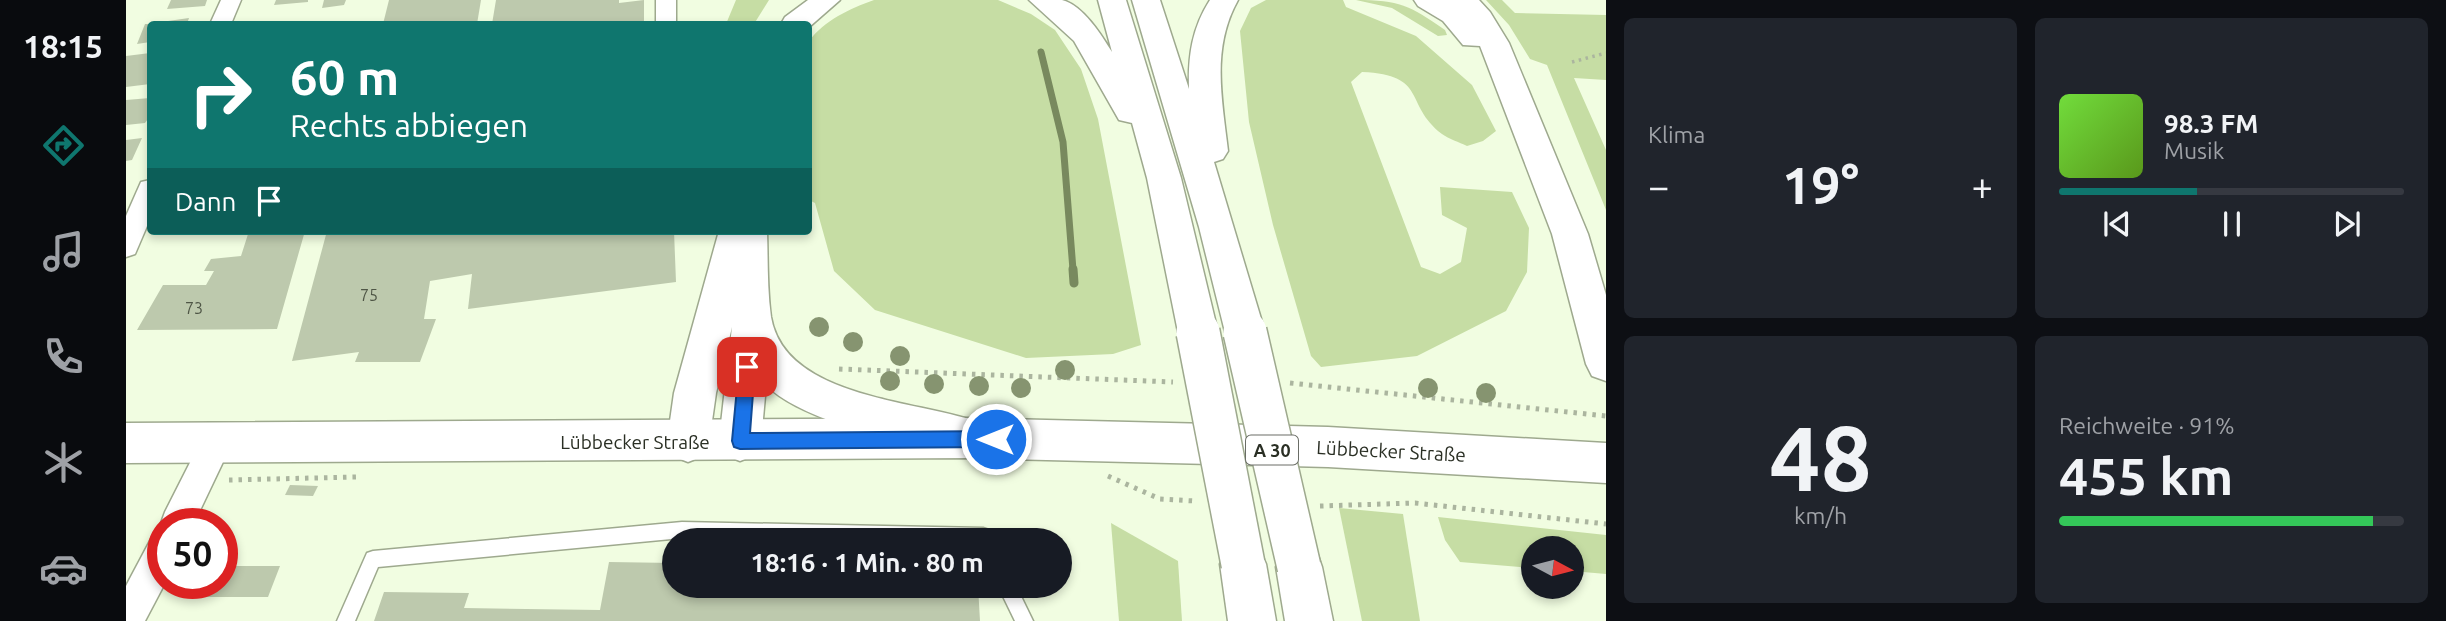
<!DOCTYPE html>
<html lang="de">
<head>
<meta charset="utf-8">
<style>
	:root { --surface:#171b24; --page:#20242c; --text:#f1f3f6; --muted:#9ea1a6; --line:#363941; --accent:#0f766e }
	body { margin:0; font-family:Ubuntu,sans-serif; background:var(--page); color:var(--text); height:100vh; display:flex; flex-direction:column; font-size:26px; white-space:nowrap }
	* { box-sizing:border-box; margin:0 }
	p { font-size:23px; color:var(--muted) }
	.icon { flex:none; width:38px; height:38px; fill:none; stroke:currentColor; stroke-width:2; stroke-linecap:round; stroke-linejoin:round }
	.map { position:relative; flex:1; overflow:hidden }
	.side { display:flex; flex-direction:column; gap:18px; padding:18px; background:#0d0f14; width:840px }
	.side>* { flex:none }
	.top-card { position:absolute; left:21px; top:21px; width:665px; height:214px; border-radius:7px; box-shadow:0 4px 10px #0003; background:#0f766e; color:#fff; overflow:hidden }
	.needle { width:46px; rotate:97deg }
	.tools { position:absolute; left:1395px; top:536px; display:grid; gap:14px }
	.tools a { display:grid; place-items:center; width:63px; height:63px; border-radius:50%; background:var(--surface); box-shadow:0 4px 10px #0003; font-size:35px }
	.speed { position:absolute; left:21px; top:508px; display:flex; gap:14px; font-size:35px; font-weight:700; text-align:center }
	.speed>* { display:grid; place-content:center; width:91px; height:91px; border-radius:50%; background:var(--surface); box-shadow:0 4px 10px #0003; line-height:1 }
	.speed .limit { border:10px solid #d22; background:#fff; color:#111 }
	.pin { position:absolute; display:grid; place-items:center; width:60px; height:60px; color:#fff; margin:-30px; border-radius:14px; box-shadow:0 4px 10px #0006 }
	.me { position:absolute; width:77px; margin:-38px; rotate:270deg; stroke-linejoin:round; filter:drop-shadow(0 0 5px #0008) }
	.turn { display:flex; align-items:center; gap:24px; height:147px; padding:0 28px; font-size:32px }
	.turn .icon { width:91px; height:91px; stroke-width:2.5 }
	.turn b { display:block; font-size:49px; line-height:60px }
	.then { display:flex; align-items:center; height:66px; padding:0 28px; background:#0003; gap:14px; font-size:26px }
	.big { font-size:52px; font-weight:700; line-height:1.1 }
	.side .widget { flex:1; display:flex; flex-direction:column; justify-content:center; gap:10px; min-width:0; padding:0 24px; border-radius:10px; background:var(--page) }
	.side .dial { align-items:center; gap:0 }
	.dial b { font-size:91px; line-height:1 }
	.song { display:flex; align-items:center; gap:21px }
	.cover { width:84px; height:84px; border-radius:10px; background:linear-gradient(135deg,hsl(100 70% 55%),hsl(90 70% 35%)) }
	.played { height:7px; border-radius:4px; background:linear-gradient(90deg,var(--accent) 40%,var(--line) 40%) }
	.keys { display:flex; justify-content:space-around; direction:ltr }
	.heat { display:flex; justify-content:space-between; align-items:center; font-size:38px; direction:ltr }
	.charge { height:10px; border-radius:5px; background:linear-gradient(90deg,#34c759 91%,var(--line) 0) }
	.side .tiles { flex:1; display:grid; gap:18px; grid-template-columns:repeat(2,1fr) }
	.trip { position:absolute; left:536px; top:528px; width:410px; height:70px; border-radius:35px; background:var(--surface); box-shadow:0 4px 10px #0003; font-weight:700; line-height:70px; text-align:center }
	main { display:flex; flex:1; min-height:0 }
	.menu { display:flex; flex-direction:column; width:126px; justify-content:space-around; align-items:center; background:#090b0e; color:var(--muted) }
	.menu .icon { width:49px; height:49px }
	.menu .selected { color:var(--accent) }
	.menu b { font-size:32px; color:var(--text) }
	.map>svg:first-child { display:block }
	.green { fill:#c6dda4 }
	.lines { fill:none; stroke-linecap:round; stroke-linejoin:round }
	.stream-far1 { stroke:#78895e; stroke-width:7 }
	.stream { stroke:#78895e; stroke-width:9 }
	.building { fill:#bdc9ad }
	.lane-casing { stroke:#9ea98e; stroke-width:3 }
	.street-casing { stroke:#9ea98e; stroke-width:3 }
	.secondary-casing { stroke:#9ea98e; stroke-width:3 }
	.highway-casing { stroke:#9ea98e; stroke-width:3 }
	.path-far1 { stroke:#abb59f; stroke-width:3.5; stroke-dasharray:2.5 4.5; stroke-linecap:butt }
	.path { stroke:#abb59f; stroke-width:5; stroke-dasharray:3.5 6; stroke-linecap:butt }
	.lane { fill:#fff; fill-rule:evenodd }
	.street { fill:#fff; fill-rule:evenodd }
	.secondary { fill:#fff; fill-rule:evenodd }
	.highway { fill:#fff; fill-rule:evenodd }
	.highway-bridge-casing { stroke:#9ea98e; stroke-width:46; stroke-linecap:butt }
	.highway-bridge { stroke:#fff; stroke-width:43 }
	.tree { fill:#869470 }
	.route { fill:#1a73e8; stroke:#114b97; stroke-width:2 }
	.labels { text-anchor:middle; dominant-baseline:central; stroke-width:6; stroke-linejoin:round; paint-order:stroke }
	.number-label { font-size:16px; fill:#4f5646 }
	.shield { fill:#fff; stroke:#6a6d66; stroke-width:2 }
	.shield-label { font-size:18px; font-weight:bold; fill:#2a2f24 }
	.street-label { font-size:19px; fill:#2a2f24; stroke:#fff }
</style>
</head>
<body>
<main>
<nav class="menu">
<b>18:15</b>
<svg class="icon selected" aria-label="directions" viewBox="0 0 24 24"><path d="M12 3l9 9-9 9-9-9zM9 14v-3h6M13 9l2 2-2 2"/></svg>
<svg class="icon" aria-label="music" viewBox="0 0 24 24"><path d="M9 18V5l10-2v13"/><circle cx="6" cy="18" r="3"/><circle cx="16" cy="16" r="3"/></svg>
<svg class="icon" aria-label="phone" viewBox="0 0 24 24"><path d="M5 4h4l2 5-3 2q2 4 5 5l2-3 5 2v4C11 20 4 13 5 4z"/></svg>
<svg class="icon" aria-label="climate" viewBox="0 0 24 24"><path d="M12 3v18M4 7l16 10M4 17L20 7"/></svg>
<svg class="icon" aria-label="car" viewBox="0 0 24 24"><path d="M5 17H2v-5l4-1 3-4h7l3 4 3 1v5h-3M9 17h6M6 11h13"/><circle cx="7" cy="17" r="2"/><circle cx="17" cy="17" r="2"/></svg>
</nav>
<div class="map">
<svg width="1480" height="621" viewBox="0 0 1480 621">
	<rect width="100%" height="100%" fill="#f1fde1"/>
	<g class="green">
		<polygon points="610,0 643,0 628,24 600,24"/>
		<path d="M748,0H872L905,14L929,30L955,69L972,119L1015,345L987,354L900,358L749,310L708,271L689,203L683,200V41C699,20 723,9 748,0Z"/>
		<path d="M1140,0H1217L1220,7L1290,36L1346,85L1370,131L1357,141L1341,146C1333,142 1323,139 1316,134C1277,104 1303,75 1236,72L1225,82L1295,267L1314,274L1335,262L1341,228L1316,215L1314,187L1386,192L1403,228L1401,272L1380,311L1291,356L1195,367L1185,356L1147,225L1123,122L1114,31L1125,8Z"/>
		<path d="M1230,0C1274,0 1283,5 1319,30L1321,35L1312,36L1266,8Z"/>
		<polygon points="1360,0 1376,0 1389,13 1480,15 1480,80 1448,78 1480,150 1480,210 1421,65 1404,59 1383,25"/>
		<polygon points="1213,508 1277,514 1294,621 1236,621"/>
		<polygon points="1312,517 1480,535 1480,574 1446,571 1446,548 1407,548 1407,568 1334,562 1319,540"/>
		<polygon points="985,523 1052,561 1056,621 993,621"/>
	</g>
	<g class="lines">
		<polyline class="stream-far1" points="915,52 937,142 947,270"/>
		<polyline class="stream" points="947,269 948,283"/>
	</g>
	<g class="building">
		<polygon points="45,0 81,0 79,6 41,9"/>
		<polygon points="150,0 182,0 182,2 148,5"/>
		<polygon points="198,0 220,0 218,5 196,8"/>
		<polygon points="263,0 355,0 351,24 257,24"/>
		<polygon points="370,0 493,0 493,3 518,0 518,24 366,24"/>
		<polygon points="63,18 61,24 28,24 28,23"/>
		<polygon points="19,24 24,24 24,42 11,44"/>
		<polygon points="24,53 24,84 0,87 0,56"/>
		<polygon points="24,98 24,116 19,123 0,125 0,100"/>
		<polygon points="16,138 6,160 0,161 0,140"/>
		<polygon points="123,231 179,231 151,329 11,330 37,285 80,285 88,271 78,271 85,259 115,256"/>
		<polygon points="201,231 548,231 550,282 342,309 346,274 304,281 298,319 310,319 294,362 229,362 233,352 166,361"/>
		<polygon points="164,485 192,486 187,496 159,495"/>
		<polygon points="483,562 548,563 548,586 852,586 854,621 248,621 258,592 343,593 338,608 474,610"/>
		<polygon points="96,566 154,566 142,597 77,597 84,583 96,583"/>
	</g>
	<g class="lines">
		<g class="lane-casing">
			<g id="lane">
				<polygon points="556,522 857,528 863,530 867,541 556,538 252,567 229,621 211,621 241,553 247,551"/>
				<polygon points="872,586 890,586 907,621 889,621"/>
			</g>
		</g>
		<g class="street-casing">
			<g id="street">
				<polygon points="95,0 115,0 105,24 84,24"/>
				<rect x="530" y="0" width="20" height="24"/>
				<polygon points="24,180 24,219 9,254 0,257 0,216 15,182"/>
				<polygon points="90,429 101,433 106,443 68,523 37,523 37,528 35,523 39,512 79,433"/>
				<polygon points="37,534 39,583 19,621 0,621 0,586 25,539"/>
			</g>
		</g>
		<g class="secondary-casing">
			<polygon id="secondary" points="843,418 1202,427 1480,443 1480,483 1202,467 843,458 0,463 0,423"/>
		</g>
		<g class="highway-casing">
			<g id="highway">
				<polygon points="682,0 714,0 682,28 682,24 655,24 659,17"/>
				<path d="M903,0C913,0 926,0 936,0C957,5 976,36 986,52L972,0H1000L1055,178L1092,332L1086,344L1072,349L1058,344L1052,332L1021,178L1006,123L993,120L948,41Z"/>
				<path d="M1006,0H1034L1063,89C1062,56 1066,28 1084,0H1112C1085,48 1096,99 1102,151L1097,159L1088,162L1139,332L1133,344L1119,349L1105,344L1099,332L1073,227Z"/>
				<polygon points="1288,0 1353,0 1364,12 1383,43 1462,234 1480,295 1480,381 1466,376 1460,364 1426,234 1354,46 1337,45 1317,21 1292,6"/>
				<path d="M593,231H641C642,259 641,289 645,317C659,400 796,400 858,424L864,438L858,452L843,458C787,443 680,425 640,385L635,441L629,455L614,461L599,455L593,441L606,327L590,393L583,442L577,456L562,462L547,456L541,442L548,393Z"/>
				<polygon points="1117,541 1133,548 1140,564 1150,621 1102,621 1094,564 1101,548"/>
				<polygon points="1173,544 1190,550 1196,567 1207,621 1159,621 1150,567 1156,550"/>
			</g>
		</g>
		<polyline class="path-far1" points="1446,62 1480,53"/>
		<g class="path">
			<polyline points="713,369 1047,382"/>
			<polyline points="1164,383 1480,416"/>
			<polyline points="982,476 1034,499 1069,501"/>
			<polyline points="103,480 230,477"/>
			<polyline points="1194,506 1289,503 1480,524"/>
		</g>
		<use href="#lane" class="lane"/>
		<use href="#street" class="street"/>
		<use href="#secondary" class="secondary"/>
		<use href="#highway" class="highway"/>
		<g class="highway-bridge-casing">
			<g id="highway-bridge">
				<polyline points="1072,332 1117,564"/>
				<polyline points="1119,332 1173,567"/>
			</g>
		</g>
		<use href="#highway-bridge" class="highway-bridge"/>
	</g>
	<g class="tree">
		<circle cx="693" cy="327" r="10"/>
		<circle cx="727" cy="342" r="10"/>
		<circle cx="774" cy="356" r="10"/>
		<circle cx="939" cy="370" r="10"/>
		<circle cx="764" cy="381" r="10"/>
		<circle cx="808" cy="384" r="10"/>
		<circle cx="853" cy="386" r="10"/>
		<circle cx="895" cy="388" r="10"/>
		<circle cx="1302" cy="388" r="10"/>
		<circle cx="1360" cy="393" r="10"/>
	</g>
	<polygon class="route" points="621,360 629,367 624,433 870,431 876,433 879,439 876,445 870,447 614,449 608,447 606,441 613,367"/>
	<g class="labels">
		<g class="number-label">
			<text x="243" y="295">75</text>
			<text x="68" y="308">73</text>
		</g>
		<rect class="shield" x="1120" y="435.5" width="52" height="29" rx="5"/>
		<g class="shield-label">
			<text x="1146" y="450">A 30</text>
		</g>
		<g class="street-label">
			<text x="509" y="442">Lübbecker Straße</text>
			<text transform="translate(1265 451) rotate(3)">Lübbecker Straße</text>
		</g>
	</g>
</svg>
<div class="tools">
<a><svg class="needle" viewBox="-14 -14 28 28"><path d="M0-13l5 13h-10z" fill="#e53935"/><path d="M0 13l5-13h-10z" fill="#9ea1a6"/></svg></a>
</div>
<div class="speed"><div class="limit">50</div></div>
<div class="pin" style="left:621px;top:367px;background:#d93025"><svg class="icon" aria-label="arrive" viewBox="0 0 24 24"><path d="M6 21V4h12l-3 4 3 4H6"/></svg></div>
<svg class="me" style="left:870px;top:439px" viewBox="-20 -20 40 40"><circle r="17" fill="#1a73e8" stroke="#fff" stroke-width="3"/><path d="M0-11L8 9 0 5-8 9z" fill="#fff"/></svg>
<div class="trip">18:16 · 1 Min. · 80 m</div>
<div class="top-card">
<div class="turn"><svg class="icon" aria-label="right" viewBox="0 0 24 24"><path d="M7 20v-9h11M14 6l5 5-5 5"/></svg><div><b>60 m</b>Rechts abbiegen</div></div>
<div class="then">Dann<svg class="icon" aria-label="arrive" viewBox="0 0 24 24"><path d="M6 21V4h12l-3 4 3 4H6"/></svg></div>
</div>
</div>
<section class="side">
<div class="tiles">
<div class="widget"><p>Klima</p>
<div class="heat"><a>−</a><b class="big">19°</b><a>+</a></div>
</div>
<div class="widget">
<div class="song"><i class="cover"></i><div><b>98.3 FM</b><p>Musik</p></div></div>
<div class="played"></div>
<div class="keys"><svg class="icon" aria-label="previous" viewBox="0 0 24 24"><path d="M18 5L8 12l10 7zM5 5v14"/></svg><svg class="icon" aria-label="pause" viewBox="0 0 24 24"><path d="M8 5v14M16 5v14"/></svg><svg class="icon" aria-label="next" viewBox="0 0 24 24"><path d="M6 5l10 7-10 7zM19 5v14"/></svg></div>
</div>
<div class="widget dial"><b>48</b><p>km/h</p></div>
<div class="widget"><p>Reichweite · 91%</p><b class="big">455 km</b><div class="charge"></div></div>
</div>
</section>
</main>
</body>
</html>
